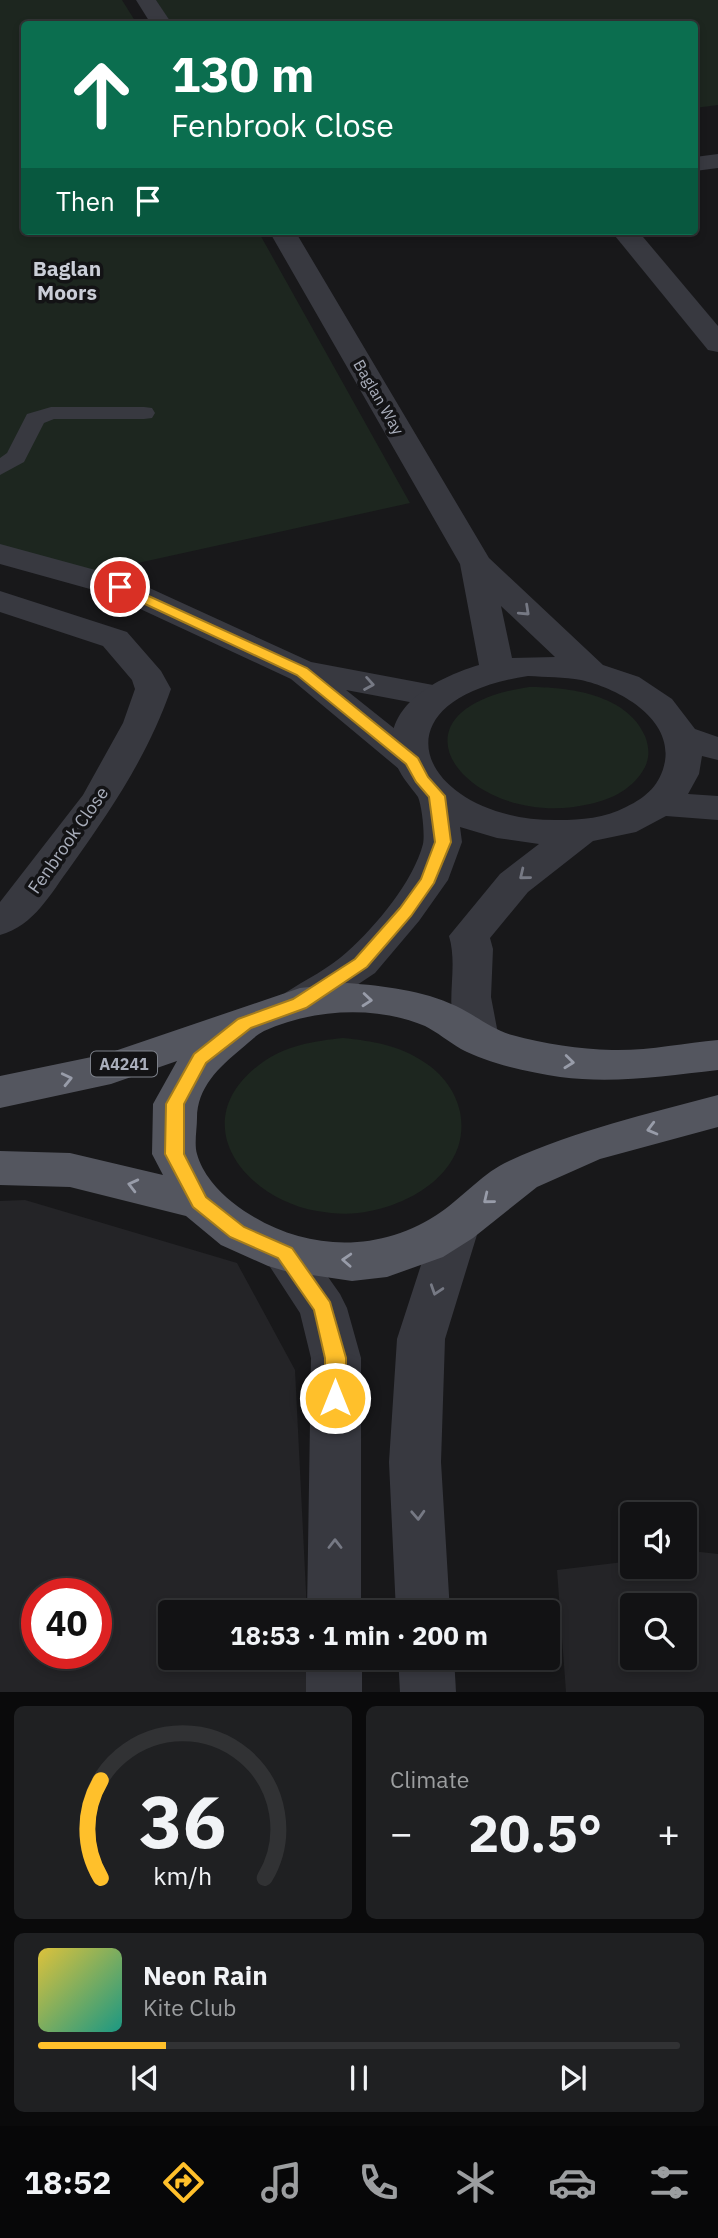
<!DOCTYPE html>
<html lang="en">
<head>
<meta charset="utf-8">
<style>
	:root { --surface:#121214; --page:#1f2022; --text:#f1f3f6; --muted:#9c9ea0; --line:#313234; --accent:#ffc02b }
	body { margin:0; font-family:"IBM Plex Sans",sans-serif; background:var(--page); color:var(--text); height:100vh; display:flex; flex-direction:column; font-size:26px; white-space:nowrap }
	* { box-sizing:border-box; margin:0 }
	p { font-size:23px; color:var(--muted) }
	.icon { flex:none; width:38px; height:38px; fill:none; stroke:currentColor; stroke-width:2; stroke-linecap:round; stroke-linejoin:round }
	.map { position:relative; height:1692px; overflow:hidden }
	.sheet { display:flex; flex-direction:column; gap:14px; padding:14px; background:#0a0a0b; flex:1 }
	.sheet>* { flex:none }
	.guide { position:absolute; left:21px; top:21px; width:677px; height:214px; border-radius:7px; box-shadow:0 4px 10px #0003,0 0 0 2px var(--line); background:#0b6e4f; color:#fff; overflow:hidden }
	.buttons { position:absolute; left:620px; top:1502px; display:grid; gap:14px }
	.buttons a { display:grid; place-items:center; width:77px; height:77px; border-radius:7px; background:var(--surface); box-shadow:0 4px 10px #0003,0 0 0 2px var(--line); font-size:35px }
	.speed { position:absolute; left:21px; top:1578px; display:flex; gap:14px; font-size:35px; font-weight:700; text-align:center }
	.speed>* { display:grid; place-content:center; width:91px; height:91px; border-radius:50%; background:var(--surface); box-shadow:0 4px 10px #0003,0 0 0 2px var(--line); line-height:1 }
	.speed .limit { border:10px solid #d22; background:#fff; color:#111 }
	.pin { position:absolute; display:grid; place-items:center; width:60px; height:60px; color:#fff; margin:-30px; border:4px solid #fff; border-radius:50%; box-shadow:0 2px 7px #0007 }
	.me { position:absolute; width:77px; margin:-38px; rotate:0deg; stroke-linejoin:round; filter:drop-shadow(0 0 5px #0008) }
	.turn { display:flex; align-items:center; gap:24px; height:147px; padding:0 35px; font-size:32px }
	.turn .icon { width:91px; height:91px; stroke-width:2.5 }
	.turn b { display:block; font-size:49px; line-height:60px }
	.then { display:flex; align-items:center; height:66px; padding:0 35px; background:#0003; gap:14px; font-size:26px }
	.big { font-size:52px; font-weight:700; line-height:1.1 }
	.sheet .card { flex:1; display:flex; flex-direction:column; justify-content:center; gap:10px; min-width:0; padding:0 24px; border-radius:10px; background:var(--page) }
	.sheet .dial { align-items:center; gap:0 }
	.dial svg { height:182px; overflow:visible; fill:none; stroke:var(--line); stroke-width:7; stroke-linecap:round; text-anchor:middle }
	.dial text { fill:var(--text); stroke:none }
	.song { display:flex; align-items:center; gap:21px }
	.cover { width:84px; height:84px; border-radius:10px; background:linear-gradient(135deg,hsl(50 70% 55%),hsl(170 70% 35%)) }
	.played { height:7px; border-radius:4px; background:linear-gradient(90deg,var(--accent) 20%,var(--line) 20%) }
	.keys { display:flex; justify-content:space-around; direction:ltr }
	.heat { display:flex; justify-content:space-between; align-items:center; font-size:38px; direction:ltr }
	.sheet .tiles { flex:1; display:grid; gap:14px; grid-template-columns:1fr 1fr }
	.card:last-child { grid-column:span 2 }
	.trip { position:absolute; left:158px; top:1600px; width:402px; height:70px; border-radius:7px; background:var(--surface); box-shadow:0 4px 10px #0003,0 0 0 2px var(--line); font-weight:700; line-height:70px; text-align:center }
	.dock { display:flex; height:112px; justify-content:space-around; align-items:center; background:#070708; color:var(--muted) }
	.dock .icon { width:49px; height:49px }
	.dock .selected { color:var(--accent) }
	.dock b { font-size:32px; color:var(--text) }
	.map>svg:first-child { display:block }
	.built { fill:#242427; fill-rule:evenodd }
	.green { fill:#1d261f }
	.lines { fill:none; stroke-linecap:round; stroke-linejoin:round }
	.service { fill:#383940; fill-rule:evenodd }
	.minor { fill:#383940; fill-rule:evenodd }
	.tertiary { fill:#383940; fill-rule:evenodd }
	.primary { fill:#54565f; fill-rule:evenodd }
	.oneway { stroke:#767984 }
	.oneway2 { stroke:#989ca9 }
	.route { fill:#ffc02b; stroke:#a67d1c; stroke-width:2 }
	.labels { text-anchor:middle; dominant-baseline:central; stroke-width:7; stroke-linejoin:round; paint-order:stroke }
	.far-street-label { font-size:16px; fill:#a9aebb; stroke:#131315 }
	.shield { fill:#131315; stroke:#7c8089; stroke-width:2 }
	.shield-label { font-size:16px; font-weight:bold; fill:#a9aebb }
	.street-label { font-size:18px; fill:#a9aebb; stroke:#131315 }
	.far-district-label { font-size:21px; font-weight:bold; fill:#cacdd7; stroke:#131315 }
</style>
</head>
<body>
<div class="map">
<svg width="718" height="1692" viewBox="0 0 718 1692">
	<rect width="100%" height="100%" fill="#18181a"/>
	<g class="built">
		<path d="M25,1200L237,1263L295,1370L307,1612H170V1657H309L311,1692H0V1201ZM37,1594H96V1654H37Z"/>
		<path d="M700,1552L718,1554V1692H566L557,1570L632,1561V1566H684V1554ZM632,1605H684V1657H632Z"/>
	</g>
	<g class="green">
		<polygon points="0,0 122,0 137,24 24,24 24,231 258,231 410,503 97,572 0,548"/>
		<polygon points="156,0 718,0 718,105 695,108 695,24 171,24"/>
		<path d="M529,687C568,687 627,694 645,736C649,746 650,757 645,767C634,788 613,799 590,804C471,832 371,711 529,687Z"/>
		<path d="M343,1038C372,1041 399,1045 424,1062C442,1073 456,1092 460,1112C471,1167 417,1202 370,1211C353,1215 334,1214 317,1211C240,1197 184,1118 263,1062C287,1045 315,1041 343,1038Z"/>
	</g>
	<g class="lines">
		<polygon class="service" points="51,407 144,407 152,408 155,413 152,418 144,419 54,419 44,423 24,462 0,475 0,458 7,453 27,414"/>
		<g class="minor">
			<polygon points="718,154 718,168 695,171 695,157"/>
			<polygon points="611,231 638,231 718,326 718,352 708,350"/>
			<polygon points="0,544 132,580 311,662 449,688 454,696 449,704 436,707 346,690 425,753 430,761 425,769 412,772 399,769 291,679 108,594 0,564"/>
			<path d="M0,591L127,632L161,671L171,689C148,755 111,810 71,866C51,893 34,926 0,935V902L83,795L123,723L135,689L132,680L103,646L0,612Z"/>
		</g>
		<g class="tertiary">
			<polygon points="136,0 156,0 172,24 151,24"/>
			<path d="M269,231H295L489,558L603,665L639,677L672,699L695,729L718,737V760L702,756L699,774L688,794L718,796V820L666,816L636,832L593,841L528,892L490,938L493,949L491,997L499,1039L493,1050L478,1054L463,1050C440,1010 460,973 449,936L500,874L539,844L497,838L460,827L462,842L448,880L419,921L375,973L315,1013L300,1018L285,1013L279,1003L285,993C305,980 330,968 347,952C376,926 413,882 423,844C425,835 422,806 418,797C411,787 402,778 397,766C374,710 435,678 479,665L460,564ZM501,606L555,657L512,658ZM528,676C546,677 564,677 581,680C617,688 672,717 665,761C661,784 647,797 626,807C605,818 581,820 559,820C425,822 362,702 528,676Z"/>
			<polygon points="457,1207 473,1212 480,1225 445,1339 441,1462 450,1612 396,1612 389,1462 397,1339 434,1225 441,1212"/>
			<polygon points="285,1235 302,1240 340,1294 347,1308 361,1358 361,1612 307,1612 311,1358 300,1313 261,1253 268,1240"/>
			<rect x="306" y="1657" width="56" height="35"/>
			<polygon points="398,1657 454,1657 456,1692 400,1692"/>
		</g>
		<path class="primary" d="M347,983C384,986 422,990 456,1006C475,1015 491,1029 512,1035C545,1044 579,1049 612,1050C647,1051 684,1043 718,1040V1070C665,1076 614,1084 560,1077C529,1072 489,1064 461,1049C449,1042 437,1032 425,1026C376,1005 312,1009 264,1031C256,1035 248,1043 241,1049C219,1067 197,1088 197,1118C197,1129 194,1144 197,1154C202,1173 218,1191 232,1202C294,1251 376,1257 441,1212C464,1196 484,1172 509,1161C577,1130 647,1114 718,1095V1127L600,1159L537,1187L473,1238L443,1257L387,1277L352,1281L285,1271L268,1266L221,1245L186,1216L70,1187L0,1185V1151L70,1153L163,1175L152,1154L153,1104L177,1061L111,1084L0,1108V1076L106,1054L300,988Z"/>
	</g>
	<defs><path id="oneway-chevron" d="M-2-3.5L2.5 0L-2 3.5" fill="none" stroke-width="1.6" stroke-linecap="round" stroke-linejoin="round" transform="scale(1.75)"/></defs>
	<g class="oneway">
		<use href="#oneway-chevron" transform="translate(525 611) rotate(43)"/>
		<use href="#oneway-chevron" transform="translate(369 684) rotate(10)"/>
		<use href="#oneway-chevron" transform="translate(524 875) rotate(141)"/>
		<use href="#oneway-chevron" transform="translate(436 1290) rotate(108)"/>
		<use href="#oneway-chevron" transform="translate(418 1515) rotate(87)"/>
		<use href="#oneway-chevron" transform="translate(335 1544) rotate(-90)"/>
	</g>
	<g class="oneway2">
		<use href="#oneway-chevron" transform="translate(367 1000) rotate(5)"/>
		<use href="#oneway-chevron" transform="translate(569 1062) rotate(6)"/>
		<use href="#oneway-chevron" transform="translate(67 1079) rotate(-13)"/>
		<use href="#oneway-chevron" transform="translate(652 1129) rotate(165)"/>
		<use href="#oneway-chevron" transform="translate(133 1185) rotate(-166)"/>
		<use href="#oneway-chevron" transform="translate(488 1199) rotate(141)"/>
		<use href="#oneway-chevron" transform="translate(347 1260) rotate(-177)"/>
	</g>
	<polygon class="route" points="120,583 307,668 418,758 428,777 445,796 451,842 434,883 411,916 367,967 306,1008 251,1028 206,1063 184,1104 184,1154 206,1197 244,1227 292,1248 330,1302 346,1358 346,1398 343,1405 335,1407 328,1405 325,1398 325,1358 314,1310 278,1258 230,1237 193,1207 165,1154 166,1104 194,1054 238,1019 293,999 355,959 400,908 421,879 435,842 429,797 416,782 406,764 297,675 115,590 115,585"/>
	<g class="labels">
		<g class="far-street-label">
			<text transform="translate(379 397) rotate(60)">Baglan Way</text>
		</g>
		<rect class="shield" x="91" y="1051.5" width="66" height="25" rx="5"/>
		<g class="shield-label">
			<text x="124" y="1064">A4241</text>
		</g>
		<g class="street-label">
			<text transform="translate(68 840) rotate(-55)">Fenbrook Close</text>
		</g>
		<g class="far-district-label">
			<text x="67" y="268">Baglan<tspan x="67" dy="24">Moors</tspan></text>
		</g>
	</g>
</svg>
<div class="buttons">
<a><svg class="icon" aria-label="sound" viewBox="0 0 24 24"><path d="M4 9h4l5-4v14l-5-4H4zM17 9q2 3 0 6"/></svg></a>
<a><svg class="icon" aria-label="search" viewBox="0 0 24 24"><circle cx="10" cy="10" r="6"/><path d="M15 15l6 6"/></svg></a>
</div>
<div class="speed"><div class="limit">40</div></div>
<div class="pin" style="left:120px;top:587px;background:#d93025"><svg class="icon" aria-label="arrive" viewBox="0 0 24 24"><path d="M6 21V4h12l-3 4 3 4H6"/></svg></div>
<svg class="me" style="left:335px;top:1398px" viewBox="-20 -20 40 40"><circle r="17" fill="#ffc02b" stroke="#fff" stroke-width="3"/><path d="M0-11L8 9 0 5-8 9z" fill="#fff"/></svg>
<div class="trip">18:53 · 1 min · 200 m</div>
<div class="guide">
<div class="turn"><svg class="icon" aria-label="ahead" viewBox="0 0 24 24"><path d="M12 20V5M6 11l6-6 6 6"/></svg><div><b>130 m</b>Fenbrook Close</div></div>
<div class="then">Then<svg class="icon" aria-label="arrive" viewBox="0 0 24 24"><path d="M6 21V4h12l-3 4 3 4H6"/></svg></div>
</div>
</div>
<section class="sheet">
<div class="tiles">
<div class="card dial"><svg viewBox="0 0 100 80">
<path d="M14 69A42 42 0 1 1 86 69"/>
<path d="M14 69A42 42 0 0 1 14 26" stroke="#ffc02b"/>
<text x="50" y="56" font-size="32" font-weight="700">36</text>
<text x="50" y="72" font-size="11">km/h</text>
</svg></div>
<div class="card"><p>Climate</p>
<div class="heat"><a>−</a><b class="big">20.5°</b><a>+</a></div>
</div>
<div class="card">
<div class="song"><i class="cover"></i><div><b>Neon Rain</b><p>Kite Club</p></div></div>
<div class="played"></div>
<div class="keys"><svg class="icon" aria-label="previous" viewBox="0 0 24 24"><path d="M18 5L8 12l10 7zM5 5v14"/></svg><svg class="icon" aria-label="pause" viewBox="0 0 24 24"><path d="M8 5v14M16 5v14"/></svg><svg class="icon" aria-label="next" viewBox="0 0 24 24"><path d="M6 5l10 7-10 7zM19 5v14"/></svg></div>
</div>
</div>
</section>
<nav class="dock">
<b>18:52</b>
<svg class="icon selected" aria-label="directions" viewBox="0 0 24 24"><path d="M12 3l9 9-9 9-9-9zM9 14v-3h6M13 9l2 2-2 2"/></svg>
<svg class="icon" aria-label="music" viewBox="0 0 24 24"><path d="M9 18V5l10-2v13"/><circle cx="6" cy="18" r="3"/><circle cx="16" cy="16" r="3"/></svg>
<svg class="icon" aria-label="phone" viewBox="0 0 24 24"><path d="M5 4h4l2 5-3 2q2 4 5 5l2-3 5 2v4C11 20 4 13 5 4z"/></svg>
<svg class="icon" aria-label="climate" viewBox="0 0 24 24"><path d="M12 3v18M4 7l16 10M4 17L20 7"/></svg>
<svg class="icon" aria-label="car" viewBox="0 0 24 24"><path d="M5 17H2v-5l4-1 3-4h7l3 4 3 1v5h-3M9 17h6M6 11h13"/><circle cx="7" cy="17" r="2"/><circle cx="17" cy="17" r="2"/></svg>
<svg class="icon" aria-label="filters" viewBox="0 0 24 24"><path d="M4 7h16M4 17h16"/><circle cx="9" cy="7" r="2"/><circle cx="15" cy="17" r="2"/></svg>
</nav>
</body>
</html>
